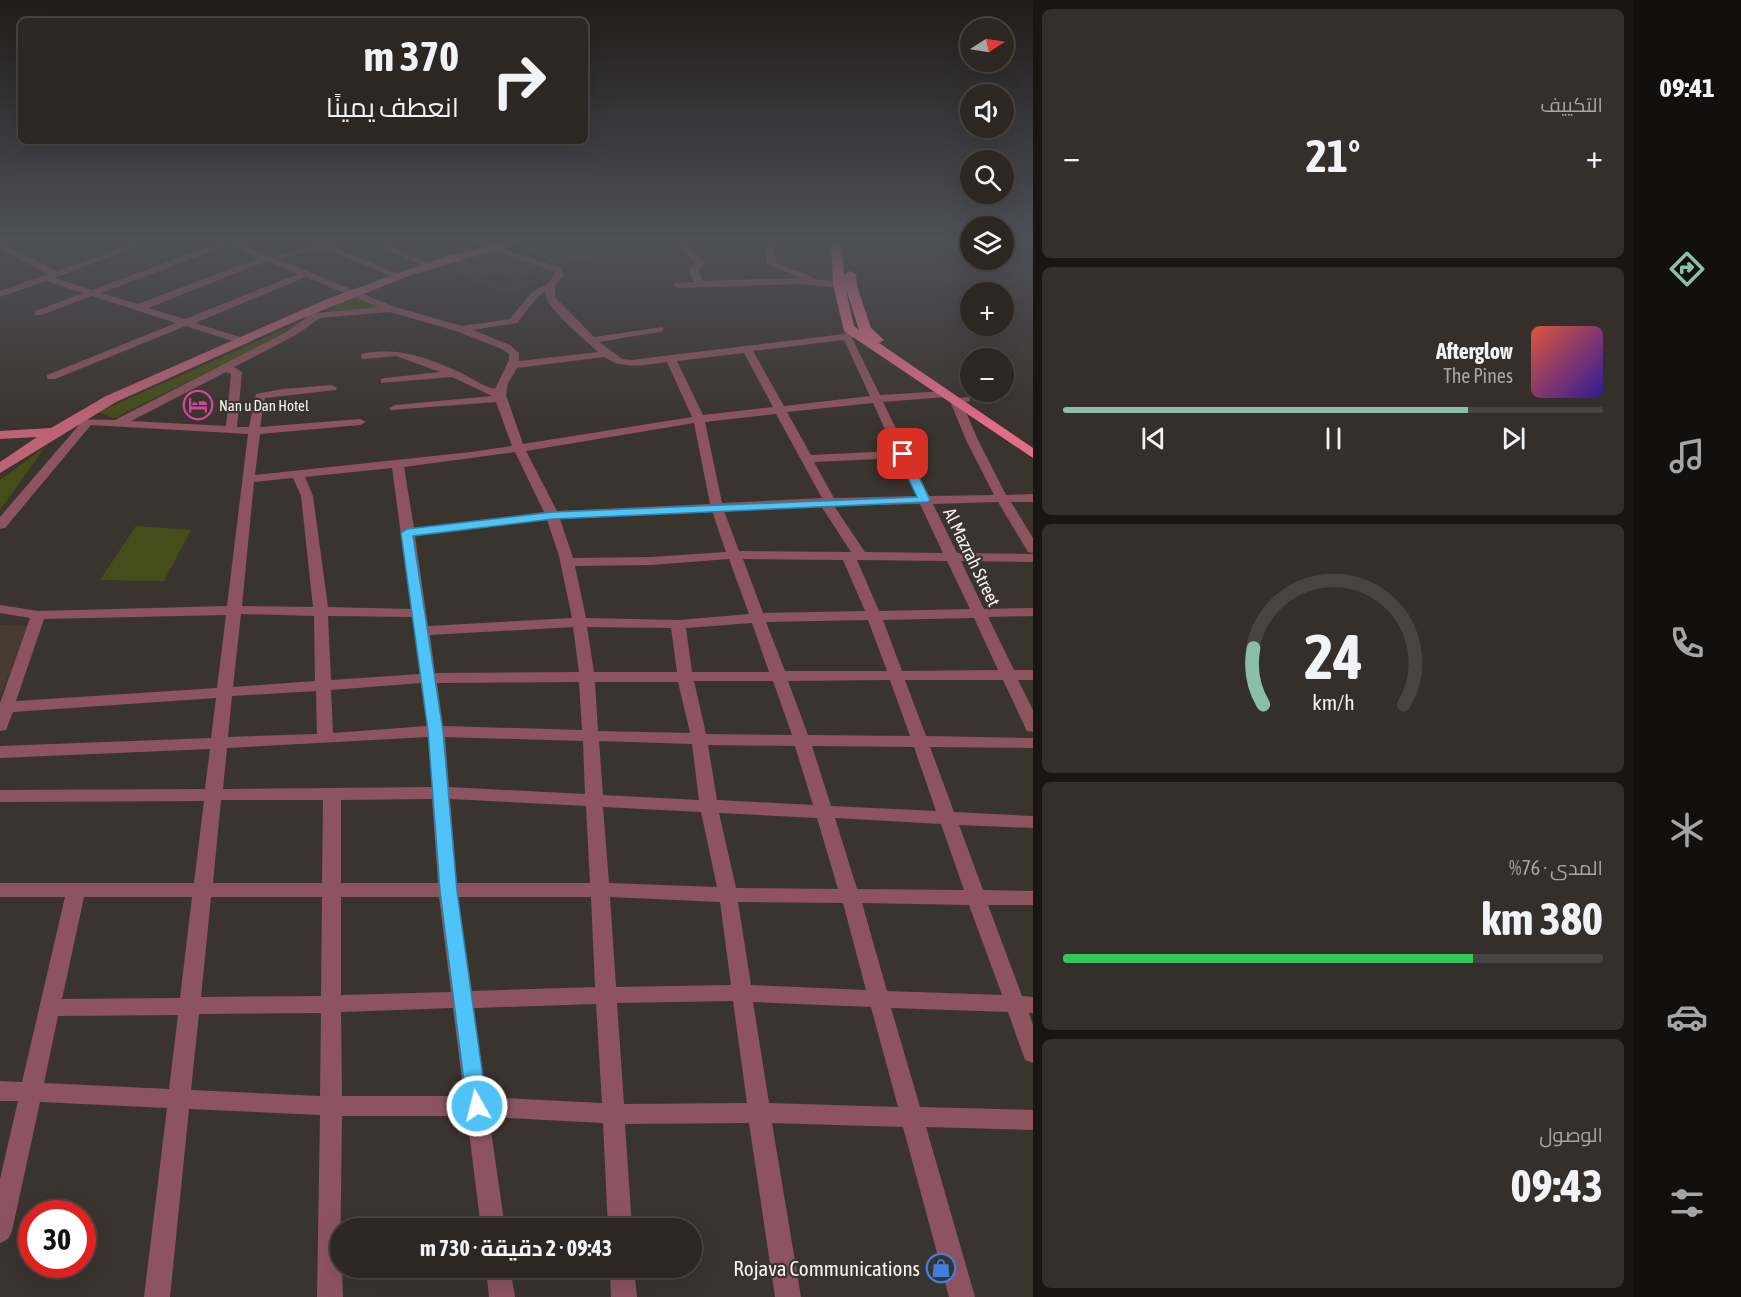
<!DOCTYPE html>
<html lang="ar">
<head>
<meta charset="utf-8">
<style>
	:root { --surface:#2c2723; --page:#342f2b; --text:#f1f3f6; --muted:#a6a5a6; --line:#484441; --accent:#8abfa5 }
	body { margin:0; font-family:"Asap Condensed",Cairo,sans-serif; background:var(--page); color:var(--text); direction:rtl; height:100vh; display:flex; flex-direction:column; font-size:22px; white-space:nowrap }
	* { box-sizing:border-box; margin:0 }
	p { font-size:20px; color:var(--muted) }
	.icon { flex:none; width:33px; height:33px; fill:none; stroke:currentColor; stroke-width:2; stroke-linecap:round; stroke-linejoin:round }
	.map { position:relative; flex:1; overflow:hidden; direction:ltr }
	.sheet { display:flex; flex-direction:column; gap:9px; padding:9px; background:#181513; width:600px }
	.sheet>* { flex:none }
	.hud { position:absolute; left:18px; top:18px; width:570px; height:126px; border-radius:9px; box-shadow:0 6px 24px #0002,0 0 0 2px var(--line); direction:rtl; background:#2c2723; color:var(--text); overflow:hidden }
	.needle { width:39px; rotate:78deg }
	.controls { position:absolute; left:960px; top:18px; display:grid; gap:12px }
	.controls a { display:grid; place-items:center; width:54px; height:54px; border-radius:50%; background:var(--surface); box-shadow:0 6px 24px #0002,0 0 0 2px var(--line); font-size:30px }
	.speed { position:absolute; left:18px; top:1200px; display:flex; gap:12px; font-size:30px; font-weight:700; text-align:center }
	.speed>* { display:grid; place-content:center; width:78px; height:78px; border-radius:50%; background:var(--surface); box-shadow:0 6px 24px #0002,0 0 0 2px var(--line); line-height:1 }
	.speed .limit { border:9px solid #d22; background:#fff; color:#111 }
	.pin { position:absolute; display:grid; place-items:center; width:51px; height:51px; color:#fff; margin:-26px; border-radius:12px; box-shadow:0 3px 9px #0006 }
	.me { position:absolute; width:66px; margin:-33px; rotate:352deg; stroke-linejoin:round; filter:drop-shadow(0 0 4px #0008) }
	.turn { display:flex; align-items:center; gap:21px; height:126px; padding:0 30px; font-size:27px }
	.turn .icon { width:78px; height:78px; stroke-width:2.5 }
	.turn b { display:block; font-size:42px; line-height:51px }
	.big { font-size:45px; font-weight:700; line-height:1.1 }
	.sheet .tile { flex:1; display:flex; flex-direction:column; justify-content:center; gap:9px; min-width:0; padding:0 21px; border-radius:9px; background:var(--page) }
	.sheet .dial { align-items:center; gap:0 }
	.dial svg { height:156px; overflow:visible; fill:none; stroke:var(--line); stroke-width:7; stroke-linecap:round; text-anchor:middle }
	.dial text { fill:var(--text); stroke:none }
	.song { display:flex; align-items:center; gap:18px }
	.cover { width:72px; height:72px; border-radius:9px; background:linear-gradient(135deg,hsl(10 70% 55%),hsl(250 70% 35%)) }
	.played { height:6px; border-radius:3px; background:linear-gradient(90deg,var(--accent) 75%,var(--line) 75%) }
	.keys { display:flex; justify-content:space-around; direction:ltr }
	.heat { display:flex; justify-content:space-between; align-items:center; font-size:33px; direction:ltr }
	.charge { height:9px; border-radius:4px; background:linear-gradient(90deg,#34c759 76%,var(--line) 0) }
	.trip { position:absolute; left:330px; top:1218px; width:372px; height:60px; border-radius:30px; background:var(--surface); box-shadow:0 6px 24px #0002,0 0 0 2px var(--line); font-weight:700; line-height:60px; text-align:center; direction:rtl }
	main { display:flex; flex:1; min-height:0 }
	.dock { display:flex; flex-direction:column; width:108px; justify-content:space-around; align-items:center; background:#12100e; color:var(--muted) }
	.dock .icon { width:42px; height:42px }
	.dock .on { color:var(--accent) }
	.dock b { font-size:27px; color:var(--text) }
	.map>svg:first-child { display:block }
	.built { fill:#473b32; fill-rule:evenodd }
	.green { fill:#454e18 }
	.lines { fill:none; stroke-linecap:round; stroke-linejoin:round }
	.minor { fill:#8d545f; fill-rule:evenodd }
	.secondary { fill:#bd6376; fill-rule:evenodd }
	.primary { fill:#e16e87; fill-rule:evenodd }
	.route { fill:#4fc3f7; stroke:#337fa1; stroke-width:1.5 }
	.labels { text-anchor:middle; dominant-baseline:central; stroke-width:4.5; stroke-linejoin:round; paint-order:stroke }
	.far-poi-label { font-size:15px; fill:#f8f4f1; stroke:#3a342f; text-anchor:start }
	.street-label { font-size:18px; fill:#f8f4f1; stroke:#3a342f }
	.near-poi-label { font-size:21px; fill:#f8f4f1; stroke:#3a342f; text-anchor:end }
</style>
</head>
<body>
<main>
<nav class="dock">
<b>09:41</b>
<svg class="icon on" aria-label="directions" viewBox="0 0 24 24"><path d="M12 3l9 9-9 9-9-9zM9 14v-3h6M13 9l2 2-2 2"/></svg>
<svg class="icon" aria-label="music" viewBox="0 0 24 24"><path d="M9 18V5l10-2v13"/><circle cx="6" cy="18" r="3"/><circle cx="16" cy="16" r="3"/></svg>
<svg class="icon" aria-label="phone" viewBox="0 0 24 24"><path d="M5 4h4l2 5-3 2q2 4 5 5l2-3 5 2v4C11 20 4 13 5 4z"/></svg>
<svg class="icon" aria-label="climate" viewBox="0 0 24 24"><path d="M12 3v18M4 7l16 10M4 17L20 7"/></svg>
<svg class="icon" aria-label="car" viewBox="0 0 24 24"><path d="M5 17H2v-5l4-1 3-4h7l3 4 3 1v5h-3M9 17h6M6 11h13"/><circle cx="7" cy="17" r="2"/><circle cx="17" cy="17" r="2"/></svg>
<svg class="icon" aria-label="filters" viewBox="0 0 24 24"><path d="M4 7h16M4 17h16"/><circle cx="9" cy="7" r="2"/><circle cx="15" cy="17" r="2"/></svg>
</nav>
<section class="sheet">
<div class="tile"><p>التكييف</p>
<div class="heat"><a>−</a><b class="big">21°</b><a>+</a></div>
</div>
<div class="tile">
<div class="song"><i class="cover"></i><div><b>Afterglow</b><p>The Pines</p></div></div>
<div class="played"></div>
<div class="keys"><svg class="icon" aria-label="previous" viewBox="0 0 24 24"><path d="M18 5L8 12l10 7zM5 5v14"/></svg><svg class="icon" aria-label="pause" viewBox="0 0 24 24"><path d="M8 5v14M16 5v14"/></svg><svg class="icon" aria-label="next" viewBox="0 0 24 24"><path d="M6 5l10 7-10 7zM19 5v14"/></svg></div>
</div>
<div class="tile dial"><svg viewBox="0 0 100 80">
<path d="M14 69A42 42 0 1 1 86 69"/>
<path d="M14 69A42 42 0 0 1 9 40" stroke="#8abfa5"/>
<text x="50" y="56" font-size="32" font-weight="700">24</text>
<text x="50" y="72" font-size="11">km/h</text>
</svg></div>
<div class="tile"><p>المدى · 76%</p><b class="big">380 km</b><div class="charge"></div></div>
<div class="tile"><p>الوصول</p><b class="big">09:43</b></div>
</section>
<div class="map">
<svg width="1033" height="1297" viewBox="0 0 1033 1297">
	<rect width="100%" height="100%" fill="#3a342f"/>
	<g class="built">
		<path d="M489,250L557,273L506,294L437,265ZM539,272L546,274L504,290L480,280L499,273L517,280Z"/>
		<polygon points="0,625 27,626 0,698"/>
	</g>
	<g class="green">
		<polygon points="558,240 569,240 581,247 538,255 524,247"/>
		<polygon points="581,248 595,257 557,265 542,256"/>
		<polygon points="357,296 380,307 325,311"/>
		<polygon points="311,317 248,352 114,418 99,412"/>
		<polygon points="45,447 0,510 0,480"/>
		<polygon points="136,526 191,530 164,581 100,580"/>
	</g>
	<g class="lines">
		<g class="minor">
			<path d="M142,240H154L55,278L92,290L221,242L220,240H231L395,307L462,326L510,319L532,292L547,284L554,275V272L464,240H476L561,268L564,275L555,286V297L594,337L663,327V331L659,332L599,342L622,359L631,360L844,334L849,330H857L858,332L852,338L880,395L945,391L951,394L945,397L883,402L929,496L994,495L966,440L950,401L956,398L970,397V401L962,403L978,440L1006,495L1033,494V502H1011L1033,538V553L1028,552L998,502L933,504L957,553L1033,554V562L961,561L984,609L1033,608V616L988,617L1014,670H1033V680H1018L1033,710V732L1027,731L1025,727L1003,680H905L926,736L1033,738V748L930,747L954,812L1033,816V828L959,825L983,890L1033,891V905H988L1022,996L1033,997V1013H1029L1033,1025V1063L1025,1060L1008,1012L891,1008L920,1107L1033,1110V1130L926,1127L975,1297H949L903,1127L772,1123L801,1297H775L749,1123L625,1124L632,1228H608L603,1123L489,1117L505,1228H481L467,1116H342L340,1268H342L343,1297H317L320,1115L189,1109L170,1297H144L167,1108L40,1102L12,1231L8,1239L0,1243V1179L18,1101H0V1081L22,1082L65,897H0V883H194L204,801L0,802V790L205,789L210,749L0,758V746L211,738L216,698L13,712L6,730L0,731V703L30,618L0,613V605L38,611L227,606L248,434L91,425L5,528L0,529V517L79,425L71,423V419L115,420L288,331L306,318L303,316L305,314L379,307L306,277L195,323L246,339V343H238L186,326L55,379H47V375L176,323L92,296L41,315H35V311L83,293L46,281L0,297V291L48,274L0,249V243L57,271ZM229,245L259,258L138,304L101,293ZM267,261L298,274L185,319L148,308ZM545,292C545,308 586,340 598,352L519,361V353L510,345L473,330L517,323L538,296ZM390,312L456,331L502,349L509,354V360L495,389C481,386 469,376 457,371C425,357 396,346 361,354V358L365,359L396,356L440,372L385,378L381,379V383L452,377L492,396L395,405L389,408L391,410L496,402L512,446L471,452L255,475L260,434L360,425L366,422L360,419L260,427L265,398L336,390L337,388L332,385L282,389L256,394L249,427H237L242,372L234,367L296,335L320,318ZM844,340L870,396L784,406L753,351ZM744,353L773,407L703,415L677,361ZM604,357C624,370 644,365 667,362L692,417L523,444L506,395L508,383L517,368ZM226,372L231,374L226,426L131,421ZM873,403L895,451L811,455L787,412ZM776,414L822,498L722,503L705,422ZM694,423L710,504L557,511L526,451ZM515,452L544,512L414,528L404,467ZM899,458L917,496L834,498L814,462ZM392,468L411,609L328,607L313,496L305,477ZM293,478L301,496L313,607L242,606L254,482ZM920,504L943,553L865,552L834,506ZM821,506L851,552L739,551L724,511ZM712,511L726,552L651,557L573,558L560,519ZM547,520L559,556L572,618L428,626L415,536ZM729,559L749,614L678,620L586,618L575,566L651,565ZM743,559L843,560L865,611L763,613ZM857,560L947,561L970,609L879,611ZM241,614L314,616L315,681L233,687ZM226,615L217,688L16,701L44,619ZM328,616L413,617L420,674L331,680ZM974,618L998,670L902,671L883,620ZM868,620L887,671H785L766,622ZM752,623L769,672H692L686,628ZM573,627L579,672L435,673L430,635ZM587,627L671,628L677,672H594ZM890,680L910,736L808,735L788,681ZM694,681H773L792,735L706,734ZM579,682L582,730L443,726L437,683ZM595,682H678L690,733L598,731ZM421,683L427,726L333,733L331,690ZM316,691L317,734L228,737L232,696ZM428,737L432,787L223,789L227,748ZM445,737L583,741L585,794L449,787ZM599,741L692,744L699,800L603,795ZM708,745L795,746L813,805L717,800ZM812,746L914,747L936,811L831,806ZM432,799L438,883H341V800ZM450,799L586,806L590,883H457ZM221,800H323L322,883H213ZM603,807L701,812L717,887L609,883ZM719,813L817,818L838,889L736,888ZM835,818L941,824L964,890L857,889ZM84,897H192L180,998L62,999ZM211,897H322L321,996L201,997ZM341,897H439L451,992L341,995ZM458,897H591L595,987L472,991ZM610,897L720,902L731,985L616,987ZM738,902L843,903L866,990L751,985ZM862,903L969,905L1002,995L887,991ZM733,1001L747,1103L624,1104L617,1003ZM753,1002L871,1007L898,1107L769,1103ZM596,1004L602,1103L486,1097L474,1008ZM453,1008L464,1096H342L341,1012ZM321,1013L320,1096L191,1090L199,1014ZM178,1015L169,1089L44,1083L58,1016Z"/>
			<polygon points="332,240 346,240 330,246 402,275 394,277 321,248 280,259 276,256"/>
			<polygon points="367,240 378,240 431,264 423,266"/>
			<polygon points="670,240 679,240 703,259 705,261 699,271 703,281 800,278 767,264 766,240 774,240 776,263 811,276 812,279 851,283 856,286 851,289 800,284 678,288 673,285 675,283 694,282 689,271 695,262"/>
			<polygon points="486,1268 510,1268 515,1297 489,1297"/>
			<polygon points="610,1268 634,1268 637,1297 611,1297"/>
		</g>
		<polygon class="secondary" points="512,240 531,240 411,275 298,320 116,402 0,473 0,462 37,437 0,439 0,431 51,428 106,396 327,299 443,257"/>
		<polygon class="primary" points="831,240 841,240 845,285 854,326 859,330 845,286 844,274 850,271 856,274 857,286 871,328 884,340 879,343 1033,448 1033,458 844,331 833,285"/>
	</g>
	<linearGradient id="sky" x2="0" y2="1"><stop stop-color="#201d1a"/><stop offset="0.57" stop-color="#4f5058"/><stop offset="1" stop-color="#4f5058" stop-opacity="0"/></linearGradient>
	<rect width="1033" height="422" fill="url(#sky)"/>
	<polygon class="route" points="903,451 908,454 930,500 928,502 553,519 413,536 443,731 457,891 487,1106 484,1112 477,1115 470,1112 467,1106 440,891 428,731 401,533 407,529 553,512 917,497 897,454"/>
	<defs>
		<g id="hotel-ring" transform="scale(1.5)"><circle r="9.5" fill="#3a342f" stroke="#d1479c" stroke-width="1.5"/><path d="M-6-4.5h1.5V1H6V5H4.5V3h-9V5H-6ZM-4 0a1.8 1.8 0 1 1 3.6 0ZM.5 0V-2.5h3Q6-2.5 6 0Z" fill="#d1479c"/></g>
		<g id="shop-ring" transform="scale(1.5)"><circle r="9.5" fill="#3a342f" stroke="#3f7fe0" stroke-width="1.5"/><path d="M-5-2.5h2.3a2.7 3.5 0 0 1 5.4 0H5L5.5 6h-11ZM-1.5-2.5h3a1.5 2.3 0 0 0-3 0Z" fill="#3f7fe0"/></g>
	</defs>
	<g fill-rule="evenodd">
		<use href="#hotel-ring" x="198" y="405"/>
		<use href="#shop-ring" x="941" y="1268"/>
	</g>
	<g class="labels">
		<g class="far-poi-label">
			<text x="219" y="405">Nan u Dan Hotel</text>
		</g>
		<g class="street-label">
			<text transform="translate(972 557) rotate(64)">Al Mazrah Street</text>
		</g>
		<g class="near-poi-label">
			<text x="920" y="1268">Rojava Communications</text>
		</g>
	</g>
</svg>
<div class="controls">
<a><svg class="needle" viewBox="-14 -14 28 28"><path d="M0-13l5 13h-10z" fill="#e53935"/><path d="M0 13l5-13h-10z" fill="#a6a5a6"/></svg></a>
<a><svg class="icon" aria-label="sound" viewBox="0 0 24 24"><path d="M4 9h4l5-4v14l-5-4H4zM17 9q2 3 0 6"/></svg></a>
<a><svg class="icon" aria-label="search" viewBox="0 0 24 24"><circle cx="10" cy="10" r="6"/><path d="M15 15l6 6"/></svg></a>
<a><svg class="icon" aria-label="layers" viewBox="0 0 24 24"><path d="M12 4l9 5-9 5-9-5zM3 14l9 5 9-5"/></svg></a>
<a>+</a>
<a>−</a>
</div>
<div class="speed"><div class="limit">30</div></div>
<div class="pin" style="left:903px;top:454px;background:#d93025"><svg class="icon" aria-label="arrive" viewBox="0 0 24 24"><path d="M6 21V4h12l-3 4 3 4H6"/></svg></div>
<svg class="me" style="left:477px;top:1106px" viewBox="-20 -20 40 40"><circle r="17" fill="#4fc3f7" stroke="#fff" stroke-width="3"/><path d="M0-11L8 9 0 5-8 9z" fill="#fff"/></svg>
<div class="trip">09:43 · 2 دقيقة · 730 m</div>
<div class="hud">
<div class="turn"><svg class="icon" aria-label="right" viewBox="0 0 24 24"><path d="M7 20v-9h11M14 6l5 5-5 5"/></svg><div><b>370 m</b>انعطف يمينًا</div></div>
</div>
</div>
</main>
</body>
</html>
